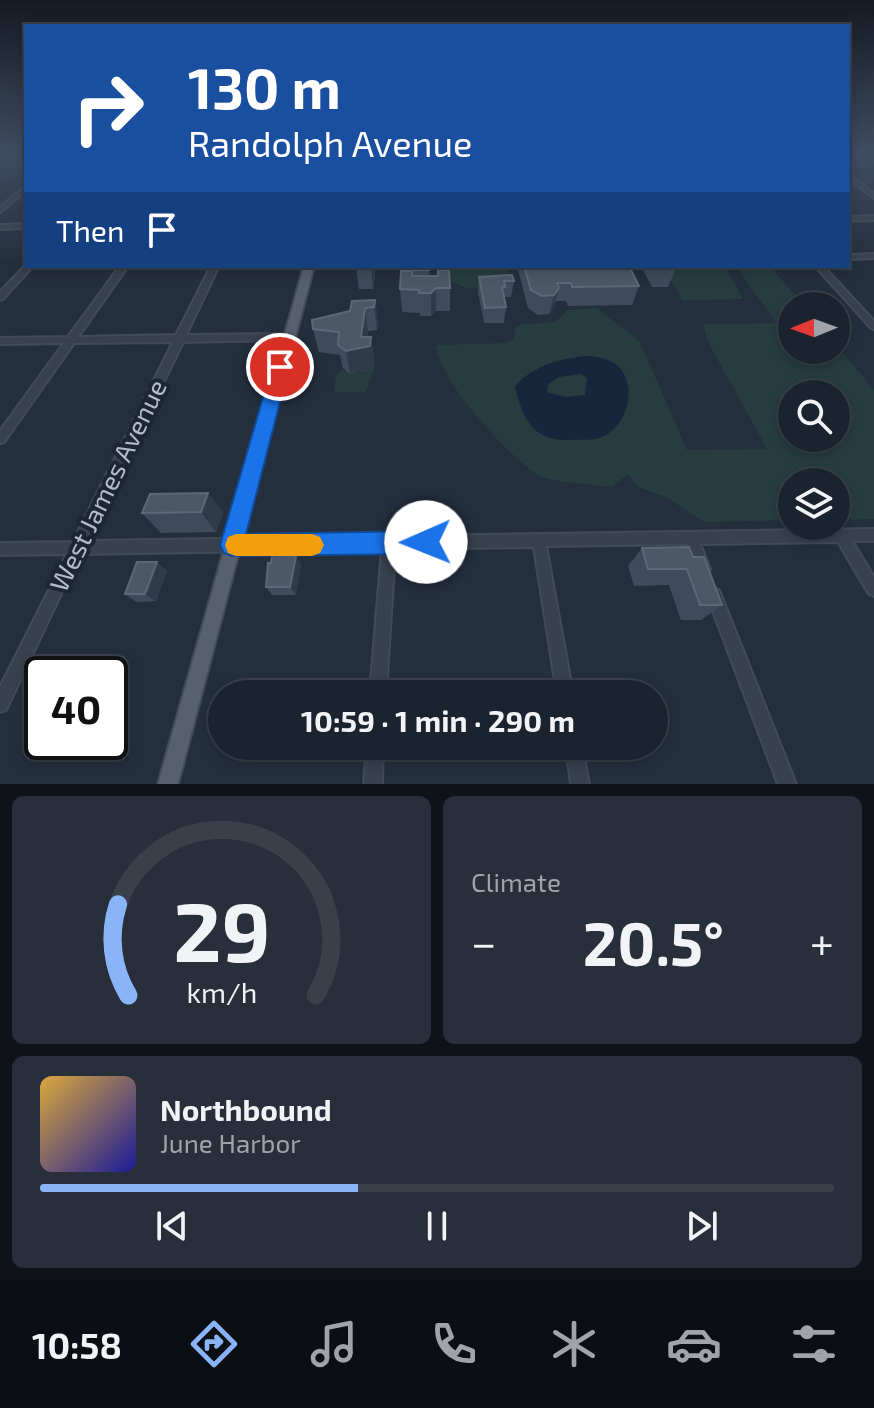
<!DOCTYPE html>
<html lang="en">
<head>
<meta charset="utf-8">
<style>
	:root { --surface:#1b232e; --page:#282f3a; --text:#f1f3f6; --muted:#a0a4aa; --line:#39404a; --accent:#8ab4f8 }
	body { margin:0; font-family:"Exo 2",sans-serif; background:var(--page); color:var(--text); height:100vh; display:flex; flex-direction:column; font-size:30px; white-space:nowrap }
	* { box-sizing:border-box; margin:0 }
	p { font-size:26px; color:var(--muted) }
	.icon { flex:none; width:44px; height:44px; fill:none; stroke:currentColor; stroke-width:2; stroke-linecap:round; stroke-linejoin:round }
	.map { position:relative; height:784px; overflow:hidden }
	.drawer { display:flex; flex-direction:column; gap:12px; padding:12px; background:#0f1319; flex:1 }
	.drawer>* { flex:none }
	.hud { position:absolute; left:24px; top:24px; width:826px; height:244px; border-radius:0px; box-shadow:0 4px 12px #0003,0 0 0 2px var(--line); background:#1a4fa0; color:#fff; overflow:hidden }
	.needle { width:52px; rotate:269deg }
	.buttons { position:absolute; left:778px; top:292px; display:grid; gap:16px }
	.buttons a { display:grid; place-items:center; width:72px; height:72px; border-radius:50%; background:var(--surface); box-shadow:0 4px 12px #0003,0 0 0 2px var(--line); font-size:40px }
	.speed { position:absolute; left:24px; top:656px; display:flex; gap:16px; font-size:40px; font-weight:700; text-align:center }
	.speed>* { display:grid; place-content:center; width:104px; height:104px; border-radius:50%; background:var(--surface); box-shadow:0 4px 12px #0003,0 0 0 2px var(--line); line-height:1 }
	.speed .limit { border:4px solid #111; border-radius:12px; background:#fff; color:#111 }
	.pin { position:absolute; display:grid; place-items:center; width:68px; height:68px; color:#fff; margin:-34px; border:4px solid #fff; border-radius:50%; box-shadow:0 2px 8px #0007 }
	.me { position:absolute; width:88px; margin:-44px; rotate:269deg; stroke-linejoin:round; filter:drop-shadow(0 0 6px #0008) }
	.turn { display:flex; align-items:center; gap:28px; height:168px; padding:0 32px; font-size:36px }
	.turn .icon { width:104px; height:104px; stroke-width:2.5 }
	.turn b { display:block; font-size:56px; line-height:68px }
	.then { display:flex; align-items:center; height:76px; padding:0 32px; background:#0003; gap:16px; font-size:30px }
	.big { font-size:60px; font-weight:700; line-height:1.1 }
	.drawer .card { flex:1; display:flex; flex-direction:column; justify-content:center; gap:12px; min-width:0; padding:0 28px; border-radius:12px; background:var(--page) }
	.drawer .dial { align-items:center; gap:0 }
	.dial svg { height:208px; overflow:visible; fill:none; stroke:var(--line); stroke-width:7; stroke-linecap:round; text-anchor:middle }
	.dial text { fill:var(--text); stroke:none }
	.song { display:flex; align-items:center; gap:24px }
	.cover { width:96px; height:96px; border-radius:12px; background:linear-gradient(135deg,hsl(40 70% 55%),hsl(240 70% 35%)) }
	.played { height:8px; border-radius:4px; background:linear-gradient(90deg,var(--accent) 40%,var(--line) 40%) }
	.keys { display:flex; justify-content:space-around; direction:ltr }
	.heat { display:flex; justify-content:space-between; align-items:center; font-size:44px; direction:ltr }
	.drawer .tiles { flex:1; display:grid; gap:12px; grid-template-columns:1fr 1fr }
	.card:last-child { grid-column:span 2 }
	.trip { position:absolute; left:208px; top:680px; width:460px; height:80px; border-radius:40px; background:var(--surface); box-shadow:0 4px 12px #0003,0 0 0 2px var(--line); font-weight:700; line-height:80px; text-align:center }
	.menu { display:flex; height:128px; justify-content:space-around; align-items:center; background:#0b0e12; color:var(--muted) }
	.menu .icon { width:56px; height:56px }
	.menu .selected { color:var(--accent) }
	.menu b { font-size:36px; color:var(--text) }
	.map>svg:first-child { display:block }
	.green { fill:#263c3f; fill-rule:evenodd }
	.water { fill:#17263c; fill-rule:evenodd }
	.lines { fill:none; stroke-linecap:round; stroke-linejoin:round }
	.minor-casing { stroke:#414a57; stroke-width:4 }
	.major-casing { stroke:#414a57; stroke-width:4 }
	.minor { fill:#38414e; fill-rule:evenodd }
	.major { fill:#56606e; fill-rule:evenodd }
	.wall { fill:#3f4b5c }
	.shaded-wall { fill:#2f3b4b }
	.building { fill:#4b5868; stroke:#5c6777; stroke-width:2 }
	.route { fill:#1a73e8; stroke:#114b97; stroke-width:2 }
	.slow { fill:#f59e0b }
	.labels { text-anchor:middle; dominant-baseline:central; stroke-width:8; stroke-linejoin:round; paint-order:stroke }
	.street-label { font-size:26px; fill:#b4bcc9; stroke:#1d2633 }
</style>
</head>
<body>
<div class="map">
<svg width="874" height="784" viewBox="0 0 874 784">
	<rect width="100%" height="100%" fill="#242f3e"/>
	<g class="green">
		<polygon points="447,266 508,266 512,287 466,288 448,280"/>
		<polygon points="663,266 725,266 743,299 682,300"/>
		<path d="M736,266H770L804,306H792V350H836V344L874,390V519L836,520V482H792V520L704,522L666,497L638,487L628,474L612,487C594,484 553,483 538,475C508,456 437,379 436,345L507,343L514,339L516,327C535,318 554,331 567,310L597,308L640,342L687,450L767,449L708,342L703,324L776,323ZM792,394H836V438H792Z"/>
		<polygon points="362,369 374,369 366,392 334,392 336,376 341,370 361,374"/>
	</g>
	<path class="water" d="M589,356C599,357 610,359 618,366C639,387 627,429 599,438C591,441 578,439 568,440C532,441 522,417 515,386C532,366 564,357 589,356ZM581,374L587,378L585,395L566,397L547,392L548,384L559,377Z"/>
	<g class="lines">
		<g class="minor-casing">
			<g id="minor">
				<polygon points="848,174 874,193 874,198 848,179"/>
				<polygon points="26,186 26,191 0,212 0,207"/>
				<polygon points="874,216 874,220 848,221 848,217"/>
				<polygon points="26,224 26,228 0,229 0,225"/>
				<polygon points="874,254 874,258 848,259 848,255"/>
				<polygon points="26,265 26,266 33,266 3,299 0,300 0,292"/>
				<polygon points="120,266 128,266 78,337 176,335 211,266 219,266 186,335 289,334 294,337 289,340 183,342 86,541 874,529 874,541 852,541 874,577 874,596 869,594 838,542 700,544 710,569 708,574 703,576 698,574 687,544 546,546 573,694 557,694 534,547 395,549 386,694 370,694 382,549 80,554 6,710 0,712 0,687 67,554 0,555 0,543 73,542 173,342 74,343 4,442 0,443 0,431 64,343 0,344 0,338 68,337"/>
				<polygon points="815,266 823,266 874,321 874,329 871,328"/>
				<polygon points="714,588 719,590 796,784 778,784 707,595 709,590"/>
				<polygon points="367,746 383,746 382,784 364,784"/>
				<polygon points="566,746 582,746 589,784 571,784"/>
			</g>
		</g>
		<g class="major-casing">
			<polygon id="major" points="304,266 314,266 178,784 158,784"/>
		</g>
		<use href="#minor" class="minor"/>
		<use href="#major" class="major"/>
	</g>
	<g class="wall">
		<polygon points="356,266 376,266 373,289 359,289"/>
		<polygon points="413,266 429,270 429,276 450,288 450,311 436,311 431,316 420,316 420,313 402,312 400,289 413,276"/>
		<polygon points="517,266 629,266 639,286 632,305 568,306 566,301 556,301 554,307 549,314 538,315 528,308"/>
		<polygon points="641,266 677,266 668,287 652,287"/>
		<polygon points="479,277 514,281 511,297 504,297 506,307 504,323 484,323 478,292"/>
		<polygon points="375,300 378,323 377,330 368,331 367,337 371,337 374,360 374,369 350,374 343,368 340,355 319,352 313,329"/>
		<polygon points="208,493 223,513 216,532 161,533 142,513"/>
		<polygon points="642,548 693,557 722,605 701,620 681,620 669,585 634,586 628,566"/>
		<polygon points="301,564 296,595 272,595 266,587"/>
		<polygon points="167,571 156,601 136,602 125,594"/>
	</g>
	<g class="shaded-wall">
		<polygon points="371,266 376,266 373,289"/>
		<polygon points="436,288 436,311 431,316 431,293"/>
		<polygon points="559,288 554,307 549,314 554,295"/>
		<polygon points="375,300 378,323 377,330 374,307"/>
		<polygon points="365,308 368,331 366,347 371,337 374,360 374,369 350,374 346,351 361,337"/>
		<polygon points="208,493 223,513 216,532 201,512"/>
		<polygon points="296,556 301,564 296,595 290,587"/>
		<polygon points="157,562 167,571 156,601 145,594"/>
	</g>
	<g class="building">
		<polygon points="413,266 428,266 429,270 413,270"/>
		<polygon points="524,266 629,266 639,286 572,287 571,283 557,283 559,288 554,295 542,296 531,290"/>
		<polygon points="438,270 449,270 450,288 436,288 431,293 419,293 419,290 400,289 401,271 412,271 412,276 438,276"/>
		<polygon points="512,275 514,281 504,281 505,287 502,287 506,307 485,308 479,277"/>
		<polygon points="375,300 374,307 365,308 361,337 371,337 370,346 346,351 338,345 339,332 313,329 312,320 350,311 352,301"/>
		<polygon points="208,493 201,512 142,513 150,494"/>
		<polygon points="689,547 693,557 704,557 722,605 700,605 687,569 648,569 642,548"/>
		<polygon points="272,556 296,556 290,587 266,587 268,563 271,563"/>
		<polygon points="137,562 157,562 145,594 125,594"/>
	</g>
	<linearGradient id="sky" x2="0" y2="1"><stop stop-color="#141a22"/><stop offset="0.58" stop-color="#3f4d63"/><stop offset="1" stop-color="#3f4d63" stop-opacity="0"/></linearGradient>
	<rect width="874" height="265" fill="url(#sky)"/>
	<polygon class="route" points="280,361 289,367 246,534 426,531 434,535 438,542 434,550 426,554 232,556 224,553 220,545 272,367"/>
	<polygon class="slow" points="236,534 312,534 320,537 324,545 320,553 312,556 236,556 228,553 225,545 228,537"/>
	<g class="labels">
		<g class="street-label">
			<text transform="translate(107 485) rotate(-64)">West James Avenue</text>
		</g>
	</g>
</svg>
<div class="buttons">
<a><svg class="needle" viewBox="-14 -14 28 28"><path d="M0-13l5 13h-10z" fill="#e53935"/><path d="M0 13l5-13h-10z" fill="#a0a4aa"/></svg></a>
<a><svg class="icon" aria-label="search" viewBox="0 0 24 24"><circle cx="10" cy="10" r="6"/><path d="M15 15l6 6"/></svg></a>
<a><svg class="icon" aria-label="layers" viewBox="0 0 24 24"><path d="M12 4l9 5-9 5-9-5zM3 14l9 5 9-5"/></svg></a>
</div>
<div class="speed"><div class="limit">40</div></div>
<div class="pin" style="left:280px;top:367px;background:#d93025"><svg class="icon" aria-label="arrive" viewBox="0 0 24 24"><path d="M6 21V4h12l-3 4 3 4H6"/></svg></div>
<svg class="me" style="left:426px;top:542px" viewBox="-20 -20 40 40"><circle r="19" fill="#fff"/><path d="M0-13L10 11 0 6-10 11z" fill="#1a73e8"/></svg>
<div class="trip">10:59 · 1 min · 290 m</div>
<div class="hud">
<div class="turn"><svg class="icon" aria-label="right" viewBox="0 0 24 24"><path d="M7 20v-9h11M14 6l5 5-5 5"/></svg><div><b>130 m</b>Randolph Avenue</div></div>
<div class="then">Then<svg class="icon" aria-label="arrive" viewBox="0 0 24 24"><path d="M6 21V4h12l-3 4 3 4H6"/></svg></div>
</div>
</div>
<section class="drawer">
<div class="tiles">
<div class="card dial"><svg viewBox="0 0 100 80">
<path d="M14 69A42 42 0 1 1 86 69"/>
<path d="M14 69A42 42 0 0 1 10 34" stroke="#8ab4f8"/>
<text x="50" y="56" font-size="32" font-weight="700">29</text>
<text x="50" y="72" font-size="11">km/h</text>
</svg></div>
<div class="card"><p>Climate</p>
<div class="heat"><a>−</a><b class="big">20.5°</b><a>+</a></div>
</div>
<div class="card">
<div class="song"><i class="cover"></i><div><b>Northbound</b><p>June Harbor</p></div></div>
<div class="played"></div>
<div class="keys"><svg class="icon" aria-label="previous" viewBox="0 0 24 24"><path d="M18 5L8 12l10 7zM5 5v14"/></svg><svg class="icon" aria-label="pause" viewBox="0 0 24 24"><path d="M8 5v14M16 5v14"/></svg><svg class="icon" aria-label="next" viewBox="0 0 24 24"><path d="M6 5l10 7-10 7zM19 5v14"/></svg></div>
</div>
</div>
</section>
<nav class="menu">
<b>10:58</b>
<svg class="icon selected" aria-label="directions" viewBox="0 0 24 24"><path d="M12 3l9 9-9 9-9-9zM9 14v-3h6M13 9l2 2-2 2"/></svg>
<svg class="icon" aria-label="music" viewBox="0 0 24 24"><path d="M9 18V5l10-2v13"/><circle cx="6" cy="18" r="3"/><circle cx="16" cy="16" r="3"/></svg>
<svg class="icon" aria-label="phone" viewBox="0 0 24 24"><path d="M5 4h4l2 5-3 2q2 4 5 5l2-3 5 2v4C11 20 4 13 5 4z"/></svg>
<svg class="icon" aria-label="climate" viewBox="0 0 24 24"><path d="M12 3v18M4 7l16 10M4 17L20 7"/></svg>
<svg class="icon" aria-label="car" viewBox="0 0 24 24"><path d="M5 17H2v-5l4-1 3-4h7l3 4 3 1v5h-3M9 17h6M6 11h13"/><circle cx="7" cy="17" r="2"/><circle cx="17" cy="17" r="2"/></svg>
<svg class="icon" aria-label="filters" viewBox="0 0 24 24"><path d="M4 7h16M4 17h16"/><circle cx="9" cy="7" r="2"/><circle cx="15" cy="17" r="2"/></svg>
</nav>
</body>
</html>
